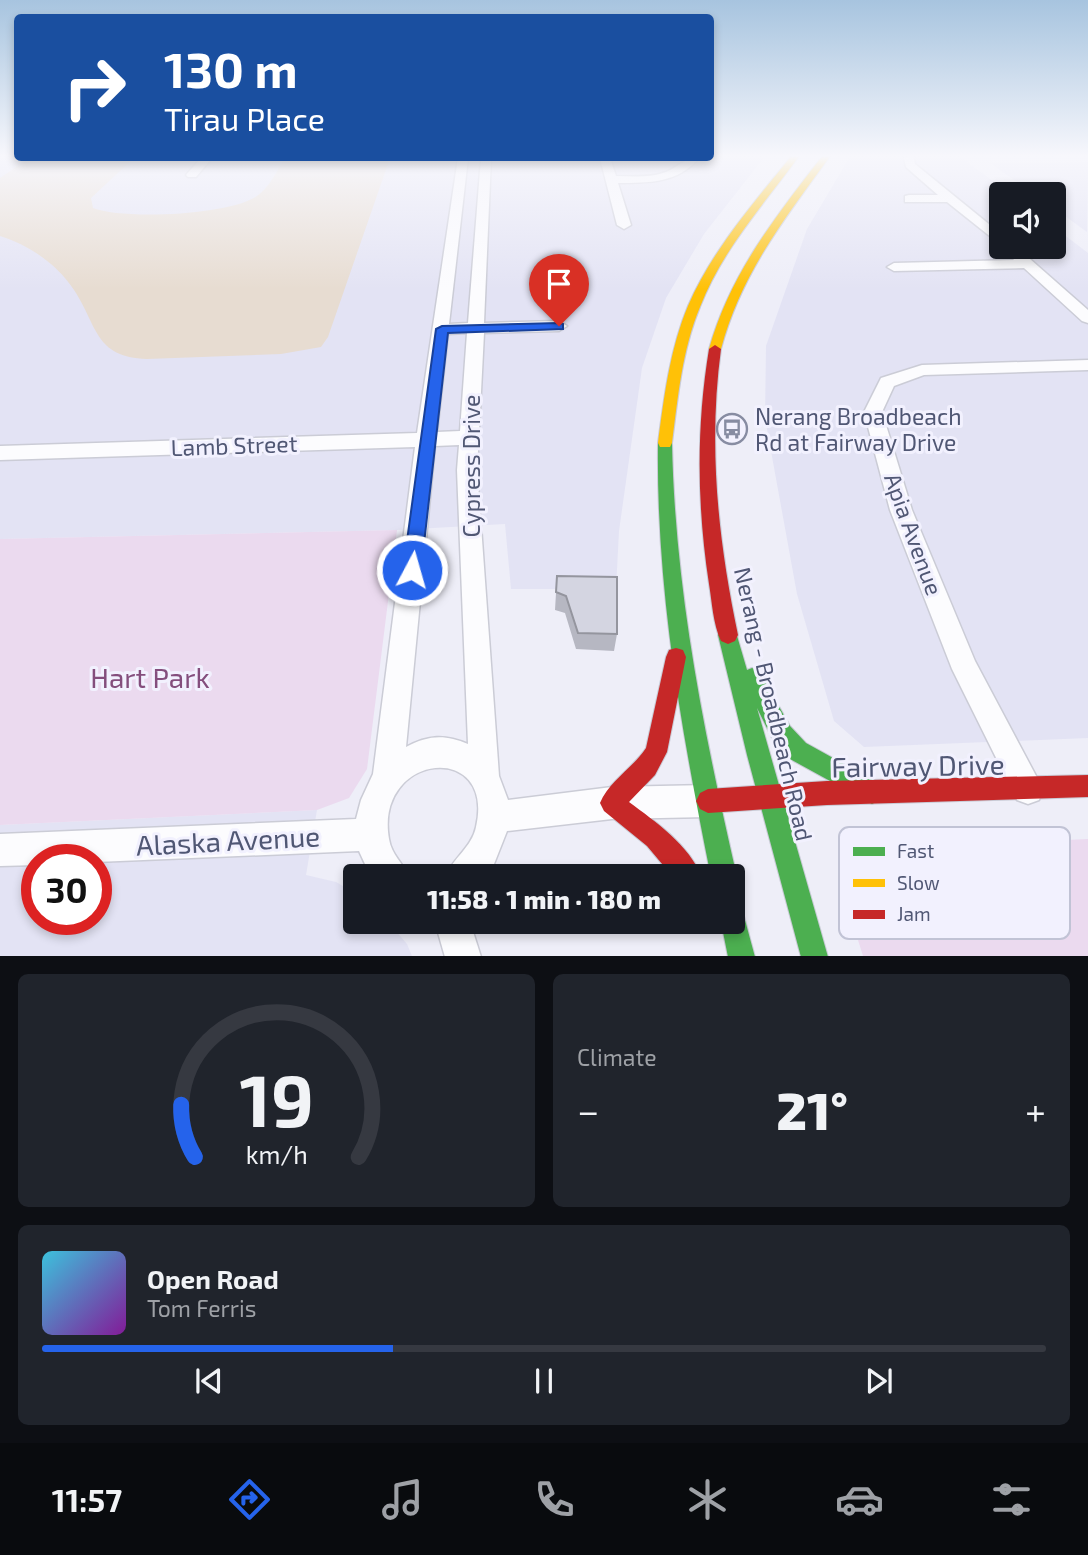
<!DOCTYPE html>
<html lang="en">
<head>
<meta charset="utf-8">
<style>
	:root { --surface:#171b24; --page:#20242c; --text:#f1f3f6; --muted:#9ea1a6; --line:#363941; --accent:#2563eb }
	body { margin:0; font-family:"Exo 2",sans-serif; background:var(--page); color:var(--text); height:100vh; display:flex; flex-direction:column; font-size:26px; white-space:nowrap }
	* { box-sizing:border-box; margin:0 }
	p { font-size:23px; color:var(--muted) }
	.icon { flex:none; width:38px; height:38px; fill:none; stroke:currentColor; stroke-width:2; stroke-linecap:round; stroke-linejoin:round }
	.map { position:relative; height:956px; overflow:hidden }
	.drawer { display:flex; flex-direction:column; gap:18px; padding:18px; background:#0d0f14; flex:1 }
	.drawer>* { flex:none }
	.guide { position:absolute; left:14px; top:14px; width:700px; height:147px; border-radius:7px; box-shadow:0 4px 10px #0003; background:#1a4fa0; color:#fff; overflow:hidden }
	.fabs { position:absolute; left:989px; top:182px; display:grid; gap:14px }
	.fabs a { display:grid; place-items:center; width:77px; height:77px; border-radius:7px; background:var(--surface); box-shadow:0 4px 10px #0003; font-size:35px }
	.speed { position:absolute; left:21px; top:844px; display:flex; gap:14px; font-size:35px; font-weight:700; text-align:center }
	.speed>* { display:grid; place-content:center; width:91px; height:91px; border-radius:50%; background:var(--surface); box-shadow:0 4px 10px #0003; line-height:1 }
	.speed .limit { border:10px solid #d22; background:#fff; color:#111 }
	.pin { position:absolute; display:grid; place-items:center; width:60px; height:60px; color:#fff; margin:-72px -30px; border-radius:50% 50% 50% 0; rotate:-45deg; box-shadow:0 0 7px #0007 }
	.pin .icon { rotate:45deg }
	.me { position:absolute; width:77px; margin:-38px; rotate:6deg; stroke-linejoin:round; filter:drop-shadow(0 0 5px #0008) }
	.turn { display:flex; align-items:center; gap:24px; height:147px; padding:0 35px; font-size:32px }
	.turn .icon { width:91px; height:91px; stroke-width:2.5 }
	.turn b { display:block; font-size:49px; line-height:60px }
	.big { font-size:52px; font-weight:800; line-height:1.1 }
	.drawer .widget { flex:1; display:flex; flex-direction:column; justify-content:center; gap:10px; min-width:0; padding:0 24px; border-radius:10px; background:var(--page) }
	.drawer .dial { align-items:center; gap:0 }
	.dial svg { height:182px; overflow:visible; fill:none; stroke:var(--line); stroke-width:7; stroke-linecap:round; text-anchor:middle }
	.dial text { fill:var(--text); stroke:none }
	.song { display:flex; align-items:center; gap:21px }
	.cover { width:84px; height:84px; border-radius:10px; background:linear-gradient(135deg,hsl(190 70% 55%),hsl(290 70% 35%)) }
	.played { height:7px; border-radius:4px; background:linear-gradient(90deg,var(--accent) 35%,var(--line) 35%) }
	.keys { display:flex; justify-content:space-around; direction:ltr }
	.heat { display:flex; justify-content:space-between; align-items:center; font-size:38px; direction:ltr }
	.drawer .tiles { flex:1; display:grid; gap:18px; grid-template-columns:1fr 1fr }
	.widget:last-child { grid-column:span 2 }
	.trip { position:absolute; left:343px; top:864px; width:402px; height:70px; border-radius:7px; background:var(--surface); box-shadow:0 4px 10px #0003; font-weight:800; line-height:70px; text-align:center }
	.tab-bar { display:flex; height:112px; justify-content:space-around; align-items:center; background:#090b0e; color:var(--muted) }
	.tab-bar .icon { width:49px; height:49px }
	.tab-bar .current { color:var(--accent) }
	.tab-bar b { font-size:32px; color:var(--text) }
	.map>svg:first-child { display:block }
	.residential { fill:#e3e3f4; fill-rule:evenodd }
	.green { fill:#ebdaef }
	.water { fill:#e7dcd1 }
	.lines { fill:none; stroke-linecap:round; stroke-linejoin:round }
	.street-casing { stroke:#cbccd6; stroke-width:3 }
	.fast-casing { stroke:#c9cbd6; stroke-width:2 }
	.slow-casing { stroke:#c9cbd6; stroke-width:2 }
	.jam-casing { stroke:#c9cbd6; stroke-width:2 }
	.street { fill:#fcfcfe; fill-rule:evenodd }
	.fast { fill:#4caf50; fill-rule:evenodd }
	.slow { fill:#ffc107; fill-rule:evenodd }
	.jam { fill:#c62828; fill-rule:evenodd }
	.wall { fill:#b6b7c2 }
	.building { fill:#d4d5e1; stroke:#94959e; stroke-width:2 }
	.route { fill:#2563eb; stroke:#184099; stroke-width:2 }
	.labels { text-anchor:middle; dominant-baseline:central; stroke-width:6; stroke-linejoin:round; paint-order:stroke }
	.poi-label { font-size:23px; fill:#505774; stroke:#f2f1fe; text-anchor:start }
	.street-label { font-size:23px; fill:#505774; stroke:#f2f1fe }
	.near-park-label { font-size:28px; fill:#844e7d; stroke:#f2f1fe }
	.near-street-label { font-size:28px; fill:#505774; stroke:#f2f1fe }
	.key { fill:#f2f1fe; stroke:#c1c3d5; stroke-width:2 }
	.key-label { font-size:19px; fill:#505774 }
</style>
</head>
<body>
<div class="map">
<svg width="1088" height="957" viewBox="0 0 1088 957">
	<rect width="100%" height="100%" fill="#eeeef8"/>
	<g class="residential">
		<polygon points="0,155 17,155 18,158 710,158 711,155 766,155 704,234 666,298 642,368 619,531 616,589 511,589 505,524 397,530 0,539"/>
		<polygon points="851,155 958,155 1010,194 1001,194 1001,247 1054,247 1054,227 1088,253 1088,738 864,747 834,721 797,594 765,418 766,346 807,229"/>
		<polygon points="1088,162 1087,232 1054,208 1054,194 1034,194 990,163"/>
		<path d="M317,810L306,875L336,882L355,893V922H388L407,944L412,956H0V825ZM37,859H96V919H37Z"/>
	</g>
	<g class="green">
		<polygon points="397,530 367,769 349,798 317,810 0,825 0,539"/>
		<polygon points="1088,839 1088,956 863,956 838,876 843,860 864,849"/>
	</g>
	<path class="water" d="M29,158H134L91,198L93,208C123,220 230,215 257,196C270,187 277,170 285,158H390L328,337L321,347L281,354L147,359C94,357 98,326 74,290C57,264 29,245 0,236V178Z"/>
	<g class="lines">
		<g class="street-casing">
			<g id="street">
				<polygon points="910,155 914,158 915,164 1001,234 1001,245 947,202 905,202 905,196 909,195 938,195 906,167 904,158"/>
				<polygon points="201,158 212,158 196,177 188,177 186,175"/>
				<path d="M458,158H468L449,324L468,323L481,158H491L484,323L559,321L567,326L559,331L484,333L477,470L499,776L508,800L612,787L708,785L719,790L724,801L719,812L708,817L612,819L507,831L494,864L484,877H445C453,858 472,847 476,827C496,740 374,753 389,839C391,854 403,863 409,877H371L359,851L96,862V859H37V865L0,866V834L356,819L361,800L373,774L415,447L0,460V446L417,433ZM467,333L460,431L437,432L448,334ZM459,445L457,470L468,744C445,734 428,735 406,747L435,446Z"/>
				<path d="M600,158H610L616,176C631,176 648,178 663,173C677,169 684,157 699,158C678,183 649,183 618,183L631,225L624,229L617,225Z"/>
				<polygon points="1017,251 1022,252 1088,310 1088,323 1082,321 1024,268 894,271 887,267 894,263 1014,260 1010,255"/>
				<polygon points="1088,360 1088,370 924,375 894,386 882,412 912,510 975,661 1043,789 1039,800 1028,804 1017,800 952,669 890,510 864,412 881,378 922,365"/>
				<polygon points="435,922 470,922 481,957 445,957"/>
			</g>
		</g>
		<g class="fast-casing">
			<g id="fast">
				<path d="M665,438L672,443C675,591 704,733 737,877L733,885V877H711C682,733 656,591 658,443Z"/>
				<polygon points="728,626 735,629 747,670 752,668 759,671 790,726 806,743 880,784 884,792 880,800 872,804 790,759 774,742 757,708 828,957 801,957 747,755 718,635 721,629"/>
				<polygon points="733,905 742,909 755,957 728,957 721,922 733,922"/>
			</g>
		</g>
		<g class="slow-casing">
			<g id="slow">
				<path d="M792,155H800C764,204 722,250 700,307C682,350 678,397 672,443L670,447H660L658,443C664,397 670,349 688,306C712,250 754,203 792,155Z"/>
				<path d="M823,155H831C786,217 741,273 721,349L715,353L711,352L709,349C730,274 776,216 823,155Z"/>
			</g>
		</g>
		<g class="jam-casing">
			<g id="jam">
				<path d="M715,345L721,349C708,446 718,540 738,635L735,641L728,644L721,641C713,624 712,602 709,584C697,505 696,428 709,349Z"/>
				<path d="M676,648L683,650L686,657L667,752L655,775L629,802C656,822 689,845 702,877H673L647,846L604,811L600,803C609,781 633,768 646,748L666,657L669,650Z"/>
				<polygon points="1088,775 1088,797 827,805 708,813 700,809 696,801 700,793 708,789 827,781"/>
			</g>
		</g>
		<use href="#street" class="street"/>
		<use href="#fast" class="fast"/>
		<use href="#slow" class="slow"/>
		<use href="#jam" class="jam"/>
	</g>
	<polygon class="wall" points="557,576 617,634 614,651 576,649 565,613 555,610"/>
	<polygon class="building" points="557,576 617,577 617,634 578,633 566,596 556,592"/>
	<linearGradient id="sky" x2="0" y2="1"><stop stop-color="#a7c4df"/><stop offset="0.54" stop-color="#f7f7fc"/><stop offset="1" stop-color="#f7f7fc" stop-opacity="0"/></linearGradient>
	<rect width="1088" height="289" fill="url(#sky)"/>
	<polygon class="route" points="559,323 563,324 563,329 448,333 421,570 418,575 412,577 405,575 403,570 436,329 442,326"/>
	<defs>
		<g id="bus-ring" transform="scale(1.575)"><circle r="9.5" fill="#f2f1fe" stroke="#878ca2" stroke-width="1.5"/><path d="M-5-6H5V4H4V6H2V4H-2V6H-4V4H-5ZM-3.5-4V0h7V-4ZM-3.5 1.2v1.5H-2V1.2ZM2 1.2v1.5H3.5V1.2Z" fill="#878ca2"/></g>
	</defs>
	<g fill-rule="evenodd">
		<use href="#bus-ring" x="732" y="429"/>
	</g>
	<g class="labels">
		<g class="poi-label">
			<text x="755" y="416">Nerang Broadbeach<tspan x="755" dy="26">Rd at Fairway Drive</tspan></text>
		</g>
		<g class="street-label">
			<text transform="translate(234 445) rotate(-2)">Lamb Street</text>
			<text transform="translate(471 466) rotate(-90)">Cypress Drive</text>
			<text transform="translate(914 534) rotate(70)">Apia Avenue</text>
			<text transform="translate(774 704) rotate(77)">Nerang - Broadbeach Road</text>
		</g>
		<g class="near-park-label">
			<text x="150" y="677">Hart Park</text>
		</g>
		<g class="near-street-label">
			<text transform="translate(918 765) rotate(-1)">Fairway Drive</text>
			<text transform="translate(228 840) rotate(-3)">Alaska Avenue</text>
		</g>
	</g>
	<rect x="839" y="827" width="231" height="112" rx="10" class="key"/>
	<rect x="853" y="847" width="32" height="9" fill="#4caf50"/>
	<rect x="853" y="879" width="32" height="8" fill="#ffc107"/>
	<rect x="853" y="910" width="32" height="9" fill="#c62828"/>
	<g class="key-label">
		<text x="897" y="858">Fast</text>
		<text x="897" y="890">Slow</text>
		<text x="897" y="921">Jam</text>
	</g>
</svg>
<div class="fabs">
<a><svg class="icon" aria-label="sound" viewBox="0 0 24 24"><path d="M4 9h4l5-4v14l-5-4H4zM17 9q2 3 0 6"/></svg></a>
</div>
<div class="speed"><div class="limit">30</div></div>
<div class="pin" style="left:559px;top:326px;background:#d93025"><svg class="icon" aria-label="arrive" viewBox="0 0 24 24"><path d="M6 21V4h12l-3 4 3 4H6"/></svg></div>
<svg class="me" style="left:412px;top:570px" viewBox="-20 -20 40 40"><circle r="17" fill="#2563eb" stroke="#fff" stroke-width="3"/><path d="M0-11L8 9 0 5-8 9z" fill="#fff"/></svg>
<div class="trip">11:58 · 1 min · 180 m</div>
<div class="guide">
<div class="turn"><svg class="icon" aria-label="right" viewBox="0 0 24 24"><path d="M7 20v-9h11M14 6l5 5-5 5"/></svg><div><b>130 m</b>Tirau Place</div></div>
</div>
</div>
<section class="drawer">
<div class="tiles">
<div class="widget dial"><svg viewBox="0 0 100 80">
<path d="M14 69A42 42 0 1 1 86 69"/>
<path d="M14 69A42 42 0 0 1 8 46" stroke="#2563eb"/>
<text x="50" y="56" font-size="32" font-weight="700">19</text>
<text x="50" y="72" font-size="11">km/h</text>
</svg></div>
<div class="widget"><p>Climate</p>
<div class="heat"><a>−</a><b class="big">21°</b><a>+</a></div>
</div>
<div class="widget">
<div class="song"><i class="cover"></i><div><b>Open Road</b><p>Tom Ferris</p></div></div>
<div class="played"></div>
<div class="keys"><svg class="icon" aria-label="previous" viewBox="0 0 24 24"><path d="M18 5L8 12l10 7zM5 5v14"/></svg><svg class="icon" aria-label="pause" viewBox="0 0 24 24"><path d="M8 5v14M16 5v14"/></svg><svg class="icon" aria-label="next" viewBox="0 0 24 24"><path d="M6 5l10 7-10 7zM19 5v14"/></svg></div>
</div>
</div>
</section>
<nav class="tab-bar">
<b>11:57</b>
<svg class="icon current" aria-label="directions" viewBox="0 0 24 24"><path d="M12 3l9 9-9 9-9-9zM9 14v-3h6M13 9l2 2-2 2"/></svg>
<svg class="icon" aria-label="music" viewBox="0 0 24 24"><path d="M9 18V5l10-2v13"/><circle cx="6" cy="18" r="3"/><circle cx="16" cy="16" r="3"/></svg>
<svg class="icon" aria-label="phone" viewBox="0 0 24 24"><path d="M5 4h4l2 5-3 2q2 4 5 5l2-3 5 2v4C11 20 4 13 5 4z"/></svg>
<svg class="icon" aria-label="climate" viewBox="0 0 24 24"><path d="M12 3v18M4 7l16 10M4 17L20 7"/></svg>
<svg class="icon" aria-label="car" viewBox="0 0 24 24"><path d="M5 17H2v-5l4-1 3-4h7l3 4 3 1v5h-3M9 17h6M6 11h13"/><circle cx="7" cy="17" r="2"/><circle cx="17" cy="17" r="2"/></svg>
<svg class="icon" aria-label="filters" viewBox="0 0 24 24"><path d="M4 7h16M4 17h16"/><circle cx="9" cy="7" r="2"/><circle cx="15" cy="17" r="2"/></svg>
</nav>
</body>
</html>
